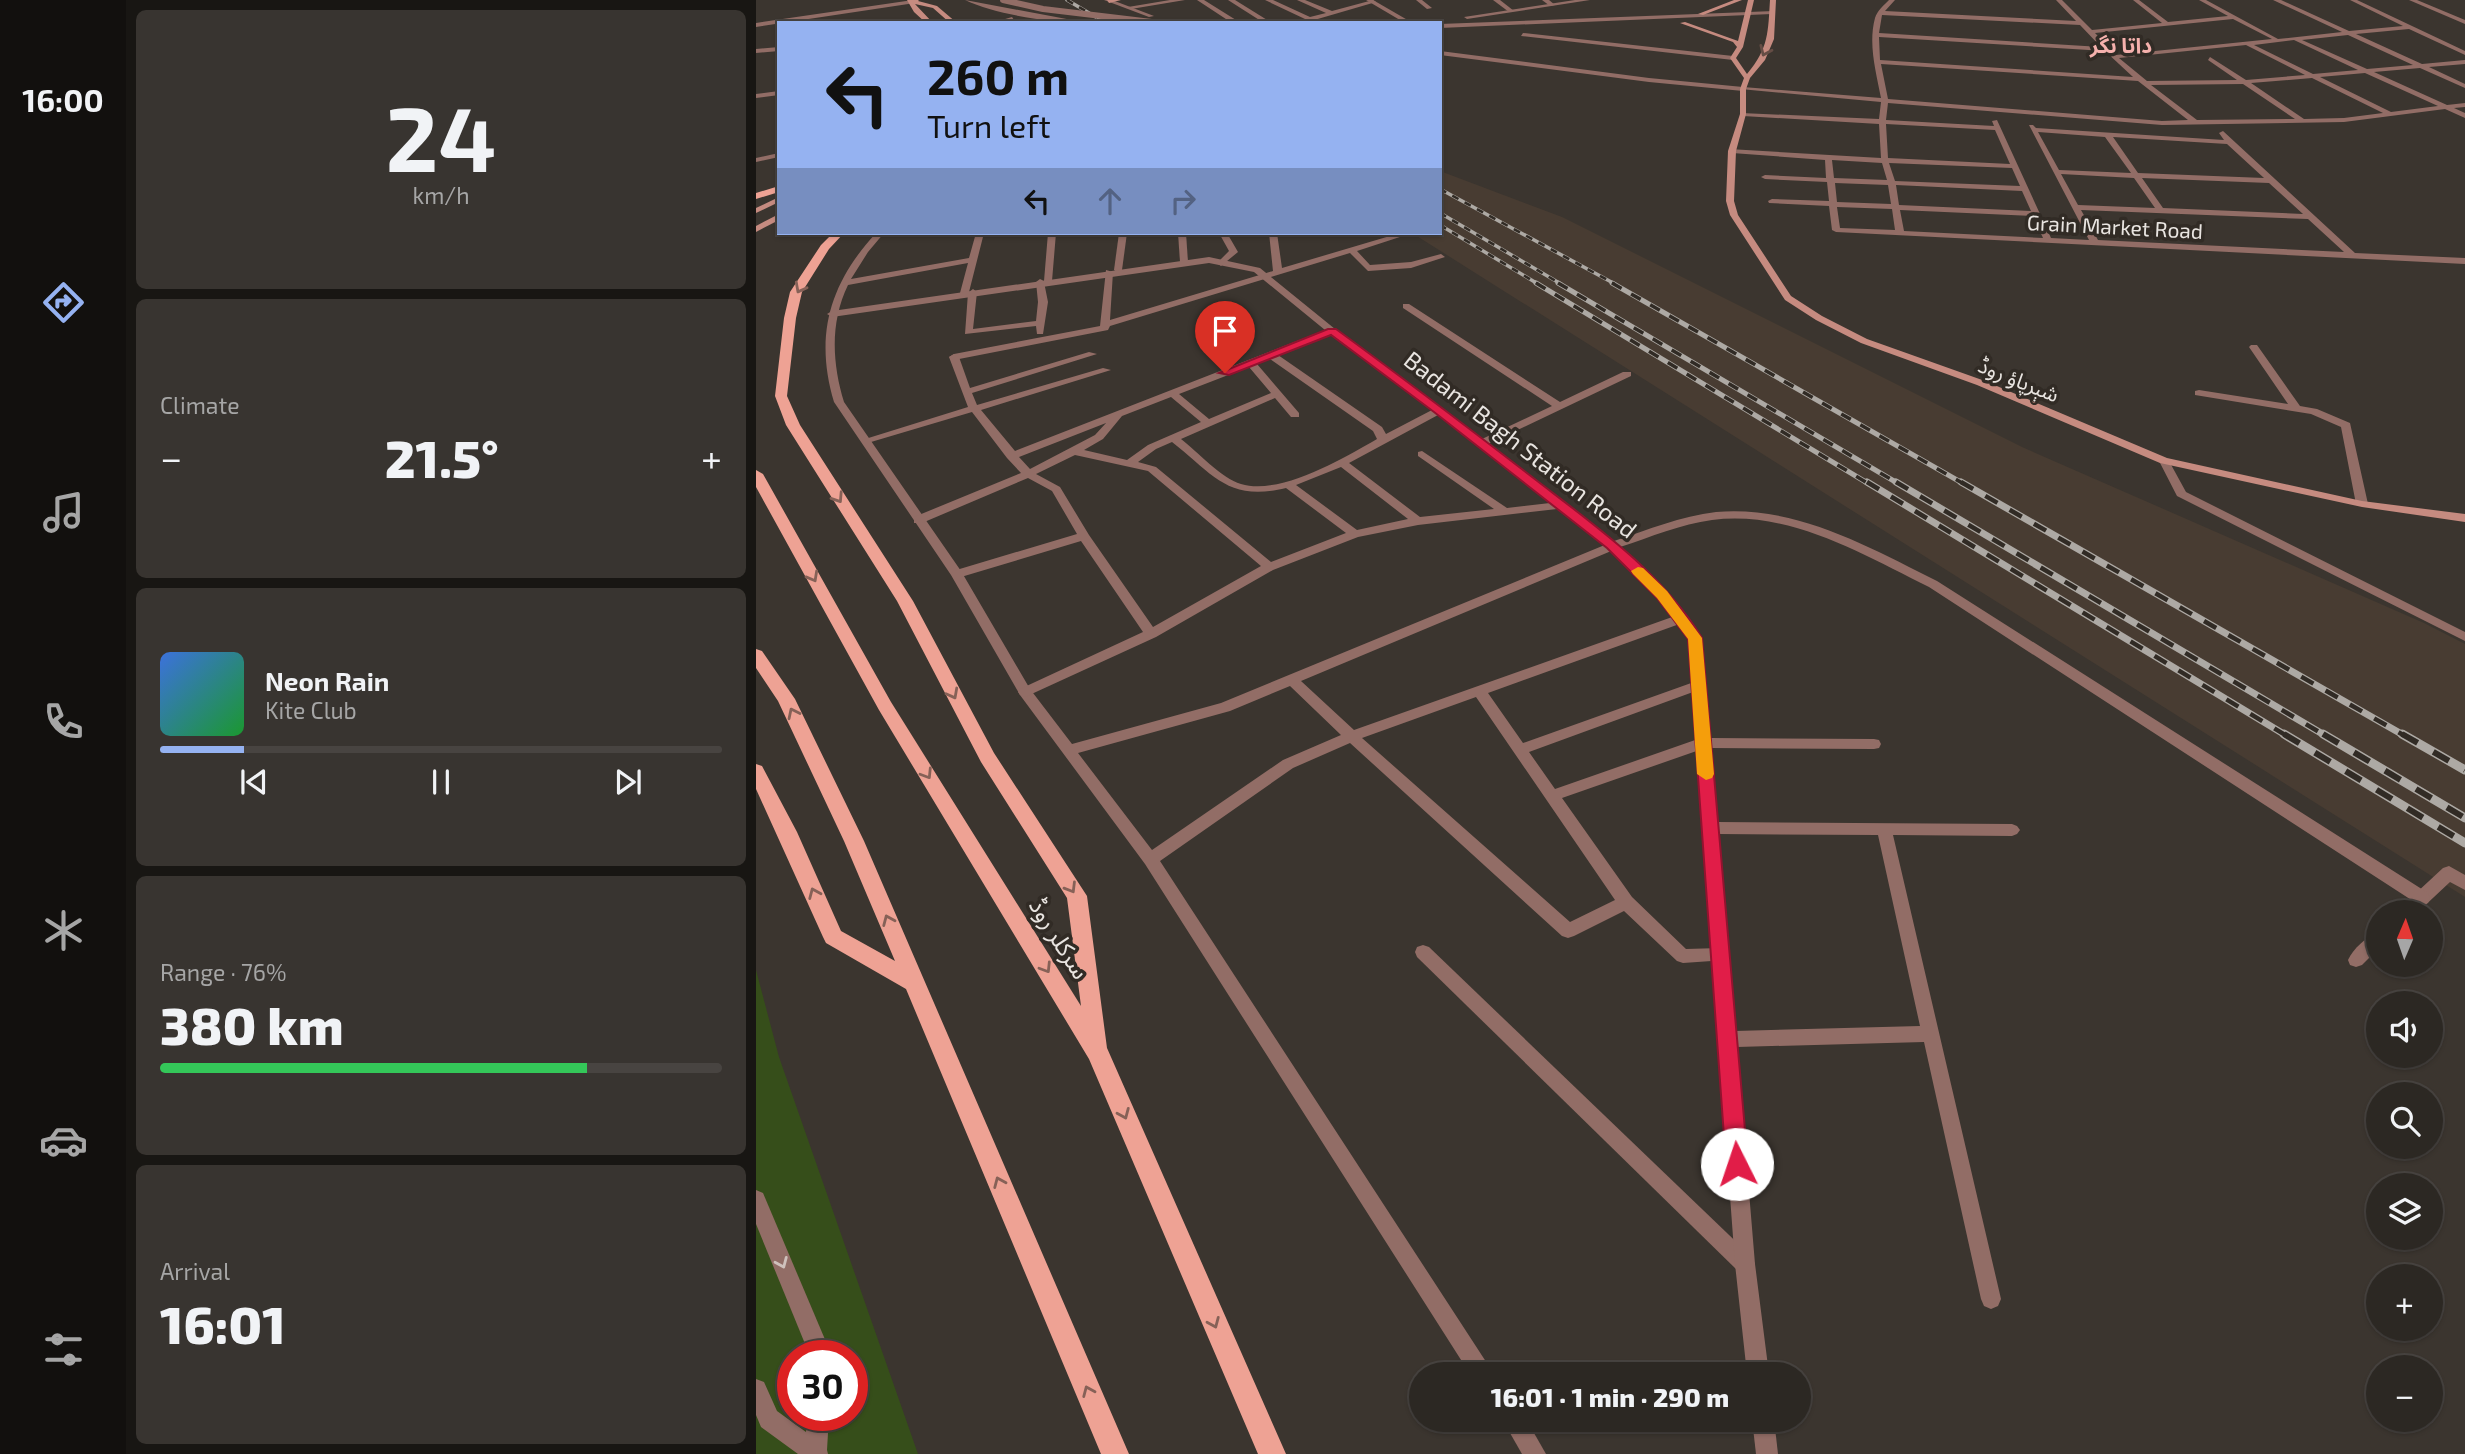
<!DOCTYPE html>
<html lang="en">
<head>
<meta charset="utf-8">
<style>
	:root { --surface:#2c2823; --page:#383430; --text:#f1f3f6; --muted:#a6a6a6; --line:#484441; --accent:#95b2f1 }
	body { margin:0; font-family:"Exo 2","Noto Sans Arabic",sans-serif; background:var(--page); color:var(--text); height:100vh; display:flex; flex-direction:column; font-size:26px; white-space:nowrap }
	* { box-sizing:border-box; margin:0 }
	p { font-size:23px; color:var(--muted) }
	.icon { flex:none; width:38px; height:38px; fill:none; stroke:currentColor; stroke-width:2; stroke-linecap:round; stroke-linejoin:round }
	.map { position:relative; flex:1; overflow:hidden }
	.panel { display:flex; flex-direction:column; gap:10px; padding:10px; background:#181613; width:630px }
	.panel>* { flex:none }
	.guide { position:absolute; left:21px; top:21px; width:665px; height:214px; border-radius:0px; box-shadow:0 2px 5px #0004,0 0 0 2px var(--line); background:#95b2f1; color:#111; overflow:hidden }
	.needle { width:46px; rotate:2deg }
	.fabs { position:absolute; left:1610px; top:900px; display:grid; gap:14px }
	.fabs a { display:grid; place-items:center; width:77px; height:77px; border-radius:50%; background:var(--surface); box-shadow:0 2px 5px #0004,0 0 0 2px var(--line); font-size:35px }
	.speed { position:absolute; left:21px; top:1340px; display:flex; gap:14px; font-size:35px; font-weight:700; text-align:center }
	.speed>* { display:grid; place-content:center; width:91px; height:91px; border-radius:50%; background:var(--surface); box-shadow:0 2px 5px #0004,0 0 0 2px var(--line); line-height:1 }
	.speed .limit { border:10px solid #d22; background:#fff; color:#111 }
	.pin { position:absolute; display:grid; place-items:center; width:60px; height:60px; color:#fff; margin:-72px -30px; border-radius:50% 50% 50% 0; rotate:-45deg; box-shadow:0 0 7px #0007 }
	.pin .icon { rotate:45deg }
	.me { position:absolute; width:77px; margin:-38px; rotate:356deg; stroke-linejoin:round; filter:drop-shadow(0 0 5px #0008) }
	.turn { display:flex; align-items:center; gap:24px; height:147px; padding:0 35px; font-size:32px }
	.turn .icon { width:91px; height:91px; stroke-width:2.5 }
	.turn b { display:block; font-size:49px; line-height:60px }
	.lanes { display:flex; align-items:center; height:66px; padding:0 35px; background:#0003; justify-content:center; gap:35px; direction:ltr }
	.lanes .off { opacity:.35 }
	.big { font-size:52px; font-weight:800; line-height:1.1 }
	.panel .widget { flex:1; display:flex; flex-direction:column; justify-content:center; gap:10px; min-width:0; padding:0 24px; border-radius:10px; background:var(--page) }
	.panel .dial { align-items:center; gap:0 }
	.dial b { font-size:91px; line-height:1 }
	.song { display:flex; align-items:center; gap:21px }
	.cover { width:84px; height:84px; border-radius:10px; background:linear-gradient(135deg,hsl(220 70% 55%),hsl(130 70% 35%)) }
	.played { height:7px; border-radius:4px; background:linear-gradient(90deg,var(--accent) 15%,var(--line) 15%) }
	.keys { display:flex; justify-content:space-around; direction:ltr }
	.heat { display:flex; justify-content:space-between; align-items:center; font-size:38px; direction:ltr }
	.charge { height:10px; border-radius:5px; background:linear-gradient(90deg,#34c759 76%,var(--line) 0) }
	.trip { position:absolute; left:653px; top:1362px; width:402px; height:70px; border-radius:35px; background:var(--surface); box-shadow:0 2px 5px #0004,0 0 0 2px var(--line); font-weight:800; line-height:70px; text-align:center }
	main { display:flex; flex:1; min-height:0 }
	.tab-bar { display:flex; flex-direction:column; width:126px; justify-content:space-around; align-items:center; background:#12100e; color:var(--muted) }
	.tab-bar .icon { width:49px; height:49px }
	.tab-bar .selected { color:var(--accent) }
	.tab-bar b { font-size:32px; color:var(--text) }
	.map>svg:first-child { display:block }
	.built { fill:#483c32 }
	.green { fill:#364e1a; fill-rule:evenodd }
	.lines { fill:none; stroke-linecap:round; stroke-linejoin:round }
	.service { fill:#926d66; fill-rule:evenodd }
	.minor { fill:#926d66; fill-rule:evenodd }
	.tertiary { fill:#926d66; fill-rule:evenodd }
	.secondary { fill:#c68b80; fill-rule:evenodd }
	.primary { fill:#eea294; fill-rule:evenodd }
	.rail-far3-casing { stroke:#ada9a4; stroke-width:3.5 }
	.rail-far2-casing { stroke:#ada9a4; stroke-width:5 }
	.rail-far1-casing { stroke:#ada9a4; stroke-width:7 }
	.rail-casing { stroke:#ada9a4; stroke-width:9 }
	.rail-far3 { stroke:#312b25; stroke-width:2.5; stroke-dasharray:7; stroke-linecap:butt }
	.rail-far2 { stroke:#312b25; stroke-width:3.5; stroke-dasharray:11; stroke-linecap:butt }
	.rail-far1 { stroke:#312b25; stroke-width:4.5; stroke-dasharray:14; stroke-linecap:butt }
	.rail { stroke:#312b25; stroke-width:6; stroke-dasharray:18; stroke-linecap:butt }
	.tertiary-bridge { stroke:#926d66; stroke-width:6 }
	.oneway { stroke:#654d45 }
	.oneway2 { stroke:#866157 }
	.oneway3 { stroke:#cfc1bc }
	.route { fill:#e11d48; stroke:#92132f; stroke-width:2 }
	.slow { fill:#f59e0b }
	.labels { text-anchor:middle; dominant-baseline:central; stroke-width:7; stroke-linejoin:round; paint-order:stroke }
	.far-neighbourhood-label { font-size:21px; font-weight:bold; fill:#f5b1ad; stroke:#312b25 }
	.far-street-label { font-size:21px; fill:#e9e5e1; stroke:#312b25 }
	.street-label { font-size:24px; fill:#e9e5e1; stroke:#312b25 }
</style>
</head>
<body>
<main>
<nav class="tab-bar">
<b>16:00</b>
<svg class="icon selected" aria-label="directions" viewBox="0 0 24 24"><path d="M12 3l9 9-9 9-9-9zM9 14v-3h6M13 9l2 2-2 2"/></svg>
<svg class="icon" aria-label="music" viewBox="0 0 24 24"><path d="M9 18V5l10-2v13"/><circle cx="6" cy="18" r="3"/><circle cx="16" cy="16" r="3"/></svg>
<svg class="icon" aria-label="phone" viewBox="0 0 24 24"><path d="M5 4h4l2 5-3 2q2 4 5 5l2-3 5 2v4C11 20 4 13 5 4z"/></svg>
<svg class="icon" aria-label="climate" viewBox="0 0 24 24"><path d="M12 3v18M4 7l16 10M4 17L20 7"/></svg>
<svg class="icon" aria-label="car" viewBox="0 0 24 24"><path d="M5 17H2v-5l4-1 3-4h7l3 4 3 1v5h-3M9 17h6M6 11h13"/><circle cx="7" cy="17" r="2"/><circle cx="17" cy="17" r="2"/></svg>
<svg class="icon" aria-label="filters" viewBox="0 0 24 24"><path d="M4 7h16M4 17h16"/><circle cx="9" cy="7" r="2"/><circle cx="15" cy="17" r="2"/></svg>
</nav>
<section class="panel">
<div class="widget dial"><b>24</b><p>km/h</p></div>
<div class="widget"><p>Climate</p>
<div class="heat"><a>−</a><b class="big">21.5°</b><a>+</a></div>
</div>
<div class="widget">
<div class="song"><i class="cover"></i><div><b>Neon Rain</b><p>Kite Club</p></div></div>
<div class="played"></div>
<div class="keys"><svg class="icon" aria-label="previous" viewBox="0 0 24 24"><path d="M18 5L8 12l10 7zM5 5v14"/></svg><svg class="icon" aria-label="pause" viewBox="0 0 24 24"><path d="M8 5v14M16 5v14"/></svg><svg class="icon" aria-label="next" viewBox="0 0 24 24"><path d="M6 5l10 7-10 7zM19 5v14"/></svg></div>
</div>
<div class="widget"><p>Range · 76%</p><b class="big">380 km</b><div class="charge"></div></div>
<div class="widget"><p>Arrival</p><b class="big">16:01</b></div>
</section>
<div class="map">
<svg width="1709" height="1454" viewBox="0 0 1709 1454">
	<rect width="100%" height="100%" fill="#3b352f"/>
	<polygon class="built" points="684,171 806,217 1266,447 1668,623 1709,644 1709,897 656,233 684,233"/>
	<path class="green" d="M0,970L23,1057L162,1454H0ZM37,1356H96V1416H37Z"/>
	<g class="lines">
		<g class="service">
			<polygon points="414,0 429,0 375,9 372,7"/>
			<polygon points="441,0 448,0 480,20 496,23 476,23"/>
			<polygon points="472,0 479,0 516,23 508,23"/>
			<polygon points="509,0 517,0 554,17 570,13 541,0 549,0 576,11 617,0 620,2 548,23 538,23 549,19"/>
			<polygon points="660,0 666,0 676,8 671,9"/>
			<polygon points="786,0 793,0 799,5 794,6"/>
			<polygon points="256,17 258,20 238,23 239,22"/>
			<polygon points="23,91 23,95 0,98 0,94"/>
			<polygon points="23,153 23,157 0,162 0,158"/>
			<path d="M120,233H128L112,252L95,279L213,258L220,233H228L213,292L217,289L221,292L217,329L280,321L282,302L280,282L284,279L288,281L292,233H300L296,281L292,284L288,282L292,302L287,334H281L280,326L209,334L212,293L208,296L204,293L212,263L92,285C74,322 76,363 88,402L205,571L274,689L316,744L465,703L856,542L860,543V549L545,681L598,730L919,616L924,615L930,619L929,622L732,693L767,743L938,682H948L950,685L948,688L773,752L799,789L942,739H952L954,743L952,747L806,798L876,897L930,949L964,948L970,950L972,955L970,960L927,963L921,961L868,911L818,936L812,938L806,936L594,743L537,768L404,861L738,1374H714L389,864L264,695L195,575L78,402C58,335 74,283 120,233ZM534,686L585,735L527,760L396,850L322,753L474,711ZM720,697L859,900L814,922L606,738Z"/>
			<polygon points="363,233 371,233 366,270 362,273 358,270"/>
			<polygon points="422,233 430,233 432,262 428,265 424,262"/>
			<polygon points="463,233 471,233 482,252 465,266 461,263 473,251"/>
			<polygon points="513,233 521,233 526,268 644,233 653,234 601,251 614,265 655,262 685,254 689,257 655,268 612,271 594,253 354,326 352,330 198,360 193,357 198,354 344,326 350,270 357,272 354,320 517,271"/>
			<polygon points="1693,866 1709,875 1709,890 1694,882 1662,912 1643,912 1645,907 1687,868"/>
			<path d="M1622,932V949L1606,965L1600,967L1594,965L1592,960C1597,949 1611,936 1622,932Z"/>
			<polygon points="667,945 673,947 996,1257 999,1264 996,1271 989,1274 982,1271 661,957 659,952 661,947"/>
			<polygon points="0,1190 7,1193 76,1356 54,1356 0,1224"/>
			<polygon points="0,1379 8,1382 21,1411 50,1432 51,1416 73,1416 71,1450 72,1454 42,1454 5,1427 0,1415"/>
			<polygon points="746,1419 770,1419 790,1454 766,1454"/>
		</g>
		<g class="minor">
			<polygon points="157,0 159,3 0,27 0,23"/>
			<polygon points="348,0 356,0 398,16 393,17"/>
			<polygon points="610,0 617,0 655,22 649,23"/>
			<polygon points="737,0 744,0 758,11 753,12"/>
			<path d="M1133,0H1139L1129,11L1320,21L1300,0H1306L1336,30L1406,23L1377,0H1383L1412,22L1472,16L1443,0H1450L1522,39L1586,32L1517,0H1525L1593,31L1647,26L1594,0H1601L1709,51V55L1707,54L1653,29L1600,34L1666,64L1709,60V64L1673,67L1709,84V88L1664,68L1618,72L1691,105L1709,103V107L1698,108L1709,113V118L1689,109L1588,122L1406,125L1132,103L1130,120L1238,126L1236,121L1241,120L1295,238L1333,240L1273,125H1277L1280,128L1468,140L1463,133L1467,131L1599,253L1709,258V264L1080,232L1076,230L1073,206L1013,203L1012,201L1016,199L1073,201L1071,182L1009,179L1005,177L1009,175L1070,178L1069,160L976,153H973V149L1125,158L1123,124L987,116L985,113L1123,119L1125,102L984,89L987,87L1125,98C1120,72 1112,44 1119,18C1121,11 1128,5 1133,0ZM1126,15L1324,25L1345,47L1123,33ZM1477,19L1516,39L1360,55L1339,33ZM1592,35L1657,65L1611,69L1546,40ZM1123,37L1349,51L1377,77L1124,60ZM1538,40L1602,70L1557,74L1498,45ZM1490,45L1549,75L1490,80L1454,57L1452,60L1481,80L1391,81L1363,58ZM1125,64L1382,81L1432,120L1406,121L1132,99ZM1609,73L1682,106L1635,112L1564,77ZM1556,78L1627,113L1588,118L1548,119L1495,83ZM1487,84L1539,119L1441,120L1395,85ZM1130,124L1239,130L1254,164L1132,158ZM1282,132L1349,137L1375,173L1303,170ZM1357,137L1471,144L1508,178L1382,173ZM1076,160L1126,163L1131,180L1078,178ZM1133,163L1256,168L1264,186L1139,181ZM1305,174L1378,178L1399,208L1322,205ZM1386,178L1513,183L1547,214L1407,208ZM1079,183L1132,185L1135,204L1081,202ZM1140,185L1266,191L1275,211L1143,205ZM1081,207L1136,209L1139,230L1084,228ZM1144,210L1277,216L1287,238L1148,231ZM1325,210L1552,219L1588,252L1342,240Z"/>
			<polygon points="1653,0 1661,0 1709,20 1709,24"/>
			<polygon points="767,33 977,56 980,58 977,60 765,36"/>
			<polygon points="23,47 23,51 0,53 0,49"/>
			<path d="M453,257L504,268L579,329L726,439L796,406L647,308V304H653L804,402L867,372H875V376L732,444L858,541C891,530 925,516 960,512C1040,505 1113,547 1181,581L1672,893L1674,898L1672,903L1666,905L1660,903L1173,587C1106,554 1034,510 956,520C925,524 895,537 864,547L910,592L945,638L954,738L1118,739L1123,740L1125,744L1123,748L1118,749L955,748L961,822L1256,824L1261,826L1264,830L1261,834L1256,836L1137,835L1245,1299L1242,1306L1235,1309L1228,1306L1225,1299L1168,1042L981,1047L999,1264L1013,1374H991L979,1264L933,639L902,598L852,549L801,509L662,525L602,537L517,570L400,637L269,697L264,695L262,692L264,689L387,632L325,541L205,577H197L195,574L197,571L321,534L296,491L272,478L166,523H158V517L265,473L251,458L216,412L115,442H107L106,440L212,407L193,357L198,354L203,357L214,388L333,352L341,354L216,393L221,405L347,368L355,370L225,410L259,451L569,330L498,272L453,263L76,317L71,314L76,311ZM575,335L676,410L630,434L626,427L522,355ZM514,359L617,431L621,439C588,458 524,496 485,484C466,479 441,451 425,439L519,398L535,417H543V413L501,364ZM493,367L515,393L453,419L423,394ZM415,397L445,422L392,445L371,460L328,450L347,439L366,416ZM682,415L794,503L751,508L666,451L662,452V456L738,509L664,517L593,463ZM350,423L339,435L274,469L263,457ZM416,442C458,475 472,502 530,488L590,533L515,562L400,467L382,462L400,449ZM319,455L392,471L505,566L397,627L333,535L304,487L280,474ZM585,467L652,519L601,530L540,485ZM962,834L1122,835L1164,1026L979,1031Z"/>
			<polygon points="1495,345 1501,345 1544,406 1561,409 1594,423 1612,504 1610,506 1602,506 1600,504 1585,427 1555,414 1439,395 1439,391 1443,390 1532,404 1493,347"/>
			<polygon points="1408,458 1413,461 1430,492 1709,632 1709,641 1421,496 1403,461"/>
			<polygon points="996,1419 1018,1419 1022,1454 1000,1454"/>
		</g>
		<g class="tertiary">
			<path d="M209,0L332,23C296,23 241,15 209,0Z"/>
			<polygon points="819,0 834,0 711,19 708,17"/>
			<polygon points="1018,11 1016,14 684,28 684,24"/>
			<polygon points="684,51 893,78 987,87 990,89 987,91 893,82 684,55"/>
		</g>
		<g class="secondary">
			<polygon points="151,0 163,0 162,1 181,6 201,23 194,23 177,8 159,4 177,23 170,23 158,12"/>
			<polygon points="351,0 365,0 353,3"/>
			<polygon points="978,0 986,0 947,15 942,14"/>
			<path d="M992,0H998L987,47L980,58L991,74C1013,48 1012,32 1014,0H1020L1018,39L1009,60L994,78L990,89V114L980,151L978,201L982,215L1035,296L1066,316L1111,339L1229,381L1411,458L1606,501L1709,514V522L1606,507L1404,463L1221,385L1105,343L1060,320L1029,300L974,215L970,201L972,151L984,114V89L988,78L974,58L981,47L977,42L924,23L929,22L982,41Z"/>
			<polygon points="23,197 23,202 0,213 0,208"/>
			<polygon points="23,214 23,220 0,232 0,226"/>
		</g>
		<g class="primary">
			<polygon points="23,186 23,192 0,199 0,193"/>
			<polygon points="77,233 88,233 73,249 46,292 40,318 31,396 44,425 157,601 238,753 331,896 351,1048 530,1454 502,1454 333,1059 123,710 0,487 0,470 7,474 135,702 325,1006 311,898 225,762 141,601 30,425 19,396 28,318 34,292 65,245"/>
			<polygon points="0,649 6,651 39,699 108,841 373,1454 345,1454 150,989 70,943 67,937 0,789 0,764 6,766 41,832 85,931 139,961 88,841 22,701 0,668"/>
		</g>
		<g class="rail-far3-casing">
			<g id="rail-far3">
				<polyline points="311,0 350,23"/>
				<polyline points="684,189 859,284"/>
				<polyline points="684,213 805,284"/>
				<polyline points="684,225 782,284"/>
			</g>
		</g>
		<g class="rail-far2-casing">
			<g id="rail-far2">
				<polyline points="780,283 1113,484"/>
				<polyline points="802,283 1143,484"/>
				<polyline points="856,283 1208,484"/>
			</g>
		</g>
		<g class="rail-far1-casing">
			<g id="rail-far1">
				<polyline points="1111,482 1531,736"/>
				<polyline points="1140,482 1570,736"/>
				<polyline points="1205,482 1649,736"/>
			</g>
		</g>
		<g class="rail-casing">
			<g id="rail">
				<polyline points="1528,734 1709,843"/>
				<polyline points="1567,734 1709,818"/>
				<polyline points="1646,734 1709,770"/>
			</g>
		</g>
		<use href="#rail-far3" class="rail-far3"/>
		<use href="#rail-far2" class="rail-far2"/>
		<use href="#rail-far1" class="rail-far1"/>
		<use href="#rail" class="rail"/>
		<polyline class="tertiary-bridge" points="247,0 287,9 404,23"/>
	</g>
	<defs><path id="oneway-chevron" d="M-2-3.5L2.5 0L-2 3.5" fill="none" stroke-width="1.6" stroke-linecap="round" stroke-linejoin="round" transform="scale(1.75)"/></defs>
	<use class="oneway" href="#oneway-chevron" transform="translate(1009 51) rotate(114)"/>
	<g class="oneway2">
		<use href="#oneway-chevron" transform="translate(44 288) rotate(118)"/>
		<use href="#oneway-chevron" transform="translate(82 498) rotate(57)"/>
		<use href="#oneway-chevron" transform="translate(57 577) rotate(61)"/>
		<use href="#oneway-chevron" transform="translate(197 694) rotate(62)"/>
		<use href="#oneway-chevron" transform="translate(37 713) rotate(-116)"/>
		<use href="#oneway-chevron" transform="translate(171 774) rotate(58)"/>
		<use href="#oneway-chevron" transform="translate(315 888) rotate(59)"/>
		<use href="#oneway-chevron" transform="translate(58 893) rotate(-113)"/>
		<use href="#oneway-chevron" transform="translate(132 920) rotate(-113)"/>
		<use href="#oneway-chevron" transform="translate(290 968) rotate(58)"/>
		<use href="#oneway-chevron" transform="translate(368 1114) rotate(67)"/>
		<use href="#oneway-chevron" transform="translate(243 1182) rotate(-113)"/>
		<use href="#oneway-chevron" transform="translate(458 1323) rotate(67)"/>
		<use href="#oneway-chevron" transform="translate(332 1391) rotate(-113)"/>
	</g>
	<use class="oneway3" href="#oneway-chevron" transform="translate(26 1263) rotate(67)"/>
	<path class="route" d="M572,329H580C647,378 714,429 780,480C841,527 905,572 946,638L992,1164L989,1172L981,1175L973,1172L970,1164L932,639L901,598L851,548L678,412L575,335L473,375L463,373Z"/>
	<polygon class="slow" points="882,567 887,568 911,591 946,638 958,774 956,778 950,780 941,774 932,639 901,598 877,574 875,571"/>
	<g class="labels">
		<g class="far-neighbourhood-label">
			<text x="1365" y="44">داتا نگر</text>
		</g>
		<g class="far-street-label">
			<text transform="translate(1359 226) rotate(3)">Grain Market Road</text>
			<text transform="translate(1263 379) rotate(22)">شېرپاؤ روڈ</text>
		</g>
		<g class="street-label">
			<text transform="translate(765 444) rotate(38)">Badami Bagh Station Road</text>
			<text transform="translate(304 938) rotate(58)">سرکلر روڈ</text>
		</g>
	</g>
</svg>
<div class="fabs">
<a><svg class="needle" viewBox="-14 -14 28 28"><path d="M0-13l5 13h-10z" fill="#e53935"/><path d="M0 13l5-13h-10z" fill="#a6a6a6"/></svg></a>
<a><svg class="icon" aria-label="sound" viewBox="0 0 24 24"><path d="M4 9h4l5-4v14l-5-4H4zM17 9q2 3 0 6"/></svg></a>
<a><svg class="icon" aria-label="search" viewBox="0 0 24 24"><circle cx="10" cy="10" r="6"/><path d="M15 15l6 6"/></svg></a>
<a><svg class="icon" aria-label="layers" viewBox="0 0 24 24"><path d="M12 4l9 5-9 5-9-5zM3 14l9 5 9-5"/></svg></a>
<a>+</a>
<a>−</a>
</div>
<div class="speed"><div class="limit">30</div></div>
<div class="pin" style="left:469px;top:373px;background:#d93025"><svg class="icon" aria-label="arrive" viewBox="0 0 24 24"><path d="M6 21V4h12l-3 4 3 4H6"/></svg></div>
<svg class="me" style="left:981px;top:1164px" viewBox="-20 -20 40 40"><circle r="19" fill="#fff"/><path d="M0-13L10 11 0 6-10 11z" fill="#e11d48"/></svg>
<div class="trip">16:01 · 1 min · 290 m</div>
<div class="guide">
<div class="turn"><svg class="icon" aria-label="left" viewBox="0 0 24 24"><path d="M17 20v-9H6M10 6l-5 5 5 5"/></svg><div><b>260 m</b>Turn left</div></div>
<div class="lanes"><svg class="icon" aria-label="left" viewBox="0 0 24 24"><path d="M17 20v-9H6M10 6l-5 5 5 5"/></svg><svg class="icon off" aria-label="ahead" viewBox="0 0 24 24"><path d="M12 20V5M6 11l6-6 6 6"/></svg><svg class="icon off" aria-label="right" viewBox="0 0 24 24"><path d="M7 20v-9h11M14 6l5 5-5 5"/></svg></div>
</div>
</div>
</main>
</body>
</html>
